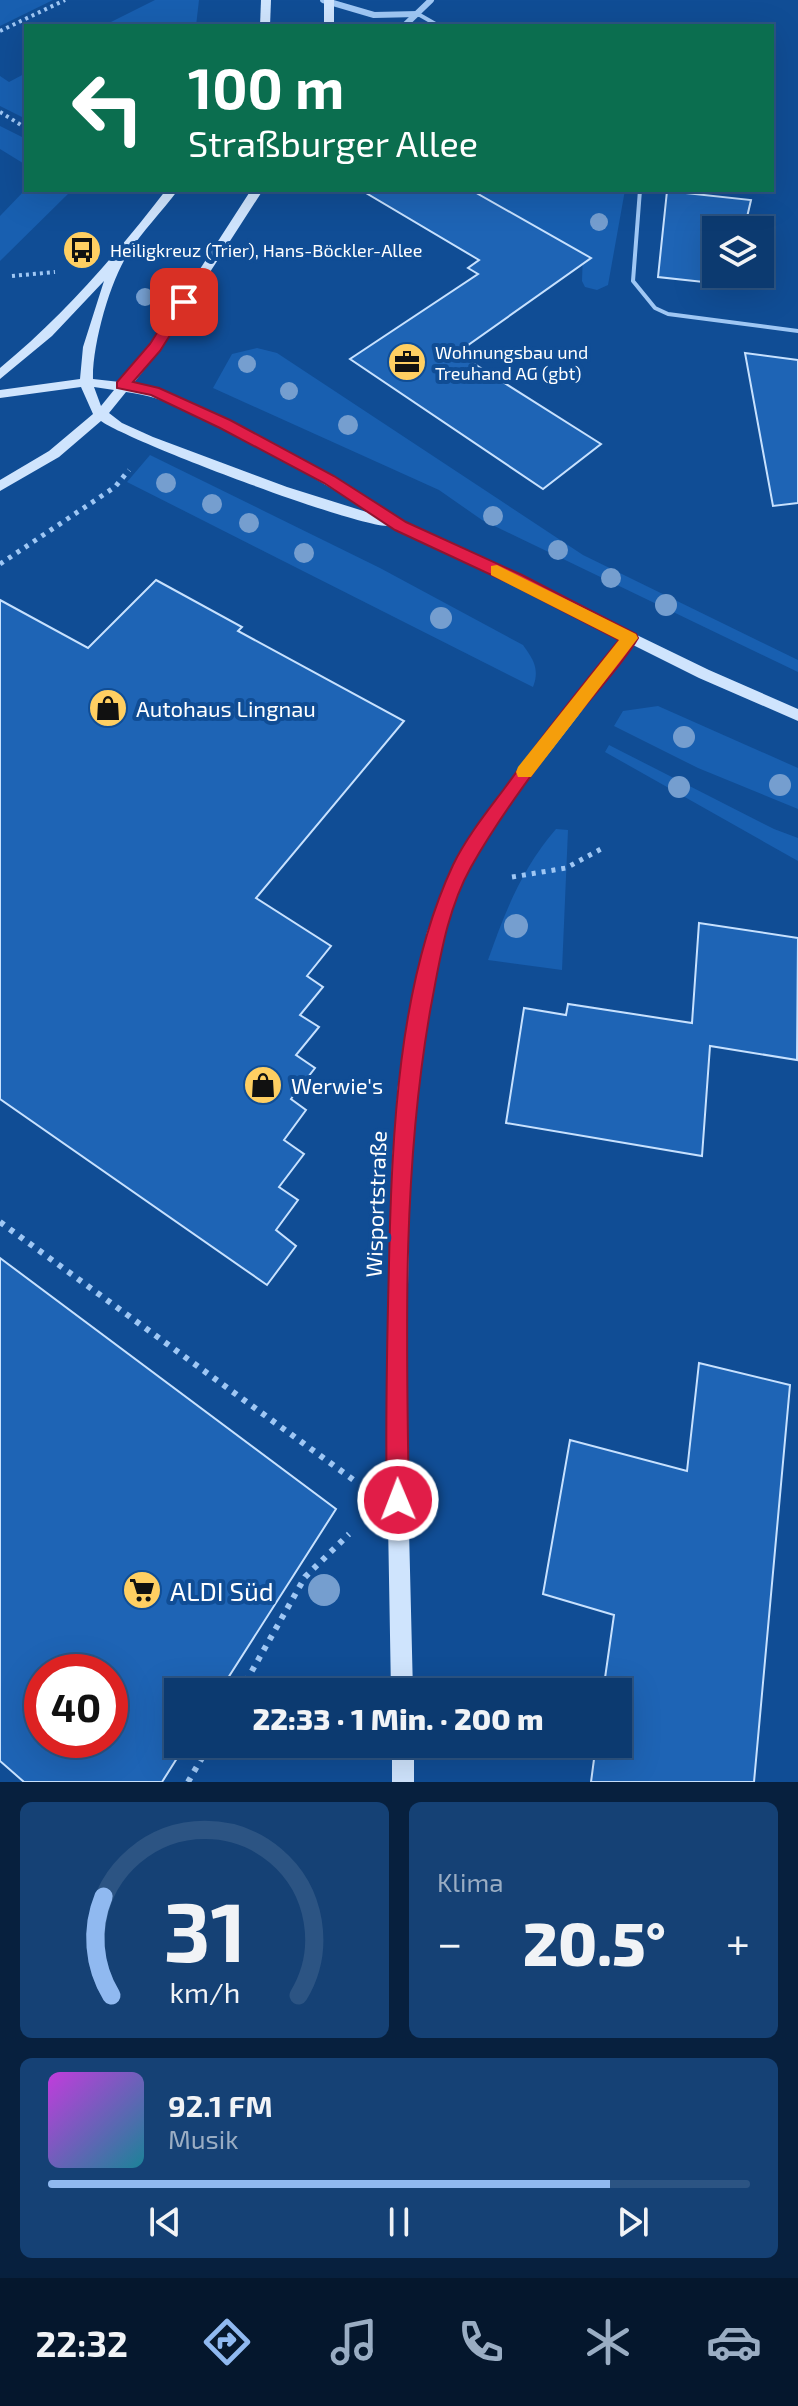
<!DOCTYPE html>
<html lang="de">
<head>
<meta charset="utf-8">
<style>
	:root { --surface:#0c3a70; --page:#154175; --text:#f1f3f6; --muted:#9aadc3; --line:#2c5483; --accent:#90b9f0 }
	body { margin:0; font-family:"Exo 2",sans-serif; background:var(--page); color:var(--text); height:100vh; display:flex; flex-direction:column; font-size:30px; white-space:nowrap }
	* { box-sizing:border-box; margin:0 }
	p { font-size:26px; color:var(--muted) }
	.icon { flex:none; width:44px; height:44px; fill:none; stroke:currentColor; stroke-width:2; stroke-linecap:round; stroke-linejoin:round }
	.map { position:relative; height:1782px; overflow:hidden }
	.details { display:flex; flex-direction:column; gap:20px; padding:20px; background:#07203e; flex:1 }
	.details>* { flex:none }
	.guide { position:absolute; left:24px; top:24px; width:750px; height:168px; border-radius:0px; box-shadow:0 8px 32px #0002,0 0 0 2px var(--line); background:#0b6e4f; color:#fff; overflow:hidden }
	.fabs { position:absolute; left:702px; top:216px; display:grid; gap:16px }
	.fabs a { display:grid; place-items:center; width:72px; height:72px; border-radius:0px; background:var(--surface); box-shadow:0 8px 32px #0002,0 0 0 2px var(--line); font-size:40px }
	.speed { position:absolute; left:24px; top:1654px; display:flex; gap:16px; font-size:40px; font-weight:700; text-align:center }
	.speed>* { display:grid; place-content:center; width:104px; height:104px; border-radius:50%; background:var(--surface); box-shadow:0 8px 32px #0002,0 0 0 2px var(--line); line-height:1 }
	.speed .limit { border:12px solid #d22; background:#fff; color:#111 }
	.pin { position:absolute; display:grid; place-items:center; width:68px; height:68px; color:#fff; margin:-34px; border-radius:16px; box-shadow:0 4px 12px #0006 }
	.me { position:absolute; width:88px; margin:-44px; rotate:359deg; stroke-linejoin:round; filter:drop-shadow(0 0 6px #0008) }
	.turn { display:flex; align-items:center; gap:28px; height:168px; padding:0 32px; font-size:36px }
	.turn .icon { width:104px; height:104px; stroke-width:2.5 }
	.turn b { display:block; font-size:56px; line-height:68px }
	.big { font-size:60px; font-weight:800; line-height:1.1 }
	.details .card { flex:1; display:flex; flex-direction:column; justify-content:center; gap:12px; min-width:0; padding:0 28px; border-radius:12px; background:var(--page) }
	.details .dial { align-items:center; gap:0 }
	.dial svg { height:208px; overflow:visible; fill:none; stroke:var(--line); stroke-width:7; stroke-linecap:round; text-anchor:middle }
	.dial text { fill:var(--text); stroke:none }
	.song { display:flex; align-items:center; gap:24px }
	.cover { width:96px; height:96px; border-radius:12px; background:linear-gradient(135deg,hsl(290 70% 55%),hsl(190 70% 35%)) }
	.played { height:8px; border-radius:4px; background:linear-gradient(90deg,var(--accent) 80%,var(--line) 80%) }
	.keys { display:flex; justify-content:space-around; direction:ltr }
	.heat { display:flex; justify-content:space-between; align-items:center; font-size:44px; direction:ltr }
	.details .tiles { flex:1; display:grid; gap:20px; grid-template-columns:1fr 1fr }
	.card:last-child { grid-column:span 2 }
	.trip { position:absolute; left:164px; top:1678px; width:468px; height:80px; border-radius:0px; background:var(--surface); box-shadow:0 8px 32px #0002,0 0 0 2px var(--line); font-weight:800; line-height:80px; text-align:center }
	.tab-bar { display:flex; height:128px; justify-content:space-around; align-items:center; background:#05172d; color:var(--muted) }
	.tab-bar .icon { width:56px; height:56px }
	.tab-bar .selected { color:var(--accent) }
	.tab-bar b { font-size:36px; color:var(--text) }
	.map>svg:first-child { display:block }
	.green { fill:#185fb0 }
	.building { fill:#1e64b5; stroke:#c7e1fe; stroke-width:2; fill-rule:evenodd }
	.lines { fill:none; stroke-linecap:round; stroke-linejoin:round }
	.path-far2 { stroke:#9fc7f4; stroke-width:4; stroke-dasharray:3 4; stroke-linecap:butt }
	.path-far1 { stroke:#9fc7f4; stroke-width:5; stroke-dasharray:4 6; stroke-linecap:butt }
	.path { stroke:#9fc7f4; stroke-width:6; stroke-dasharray:5 7; stroke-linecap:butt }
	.lane { stroke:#9fc7f4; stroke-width:4 }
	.street { stroke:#9fc7f4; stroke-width:6 }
	.secondary { fill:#cfe4fd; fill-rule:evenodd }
	.tree { fill:#759ecf }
	.route { fill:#e11d48; stroke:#92132f; stroke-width:2 }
	.slow { fill:#f59e0b }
	.labels { text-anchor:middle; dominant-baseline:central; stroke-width:8; stroke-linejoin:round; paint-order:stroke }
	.far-poi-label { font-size:18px; fill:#fff; stroke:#104d95; text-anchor:start }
	.poi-label { font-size:22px; fill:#fff; stroke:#104d95; text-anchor:start }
	.street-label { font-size:22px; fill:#fff; stroke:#104d95 }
	.near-poi-label { font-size:26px; fill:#fff; stroke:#104d95; text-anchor:start }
</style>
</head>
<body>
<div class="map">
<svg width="798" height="1782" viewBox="0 0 798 1782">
	<rect width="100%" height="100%" fill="#104d95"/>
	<g class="green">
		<polygon points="0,0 53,0 0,26"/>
		<polygon points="155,0 199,0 196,26 107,24"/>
		<polygon points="26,73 26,119 0,106 0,76 9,82"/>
		<polygon points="0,126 26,139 26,165 0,149"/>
		<polygon points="26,189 72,190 0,261 0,216"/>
		<polygon points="471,190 625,190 608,285 597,290 585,287 582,281 583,253"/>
		<polygon points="257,348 277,353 583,555 798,660 798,672 482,520 439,490 213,388 232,354"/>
		<path d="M150,455L380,568L523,645C533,659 540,669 533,687L127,482Z"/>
		<polygon points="658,706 798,768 798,809 698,768 614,726 623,711"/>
		<polygon points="609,745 774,829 798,838 798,861 605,752"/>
		<path d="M556,829L568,830L562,970L488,960C505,912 522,868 556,829Z"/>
	</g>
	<g class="building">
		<polygon points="361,190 471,190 591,258 457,353 601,444 543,489 350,359 478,274 468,268 479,260"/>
		<polygon points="667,191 751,200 744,230 716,230 716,274 733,274 731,285 658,277"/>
		<polygon points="745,353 798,360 798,503 773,506"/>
		<polygon points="156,580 242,627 238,631 404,721 256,898 331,946 307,976 323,987 300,1015 319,1027 296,1055 315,1068 291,1099 306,1110 284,1140 304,1154 279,1187 298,1200 276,1230 296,1246 267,1285 0,1099 0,600 88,648"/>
		<polygon points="699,923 798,938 797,1060 710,1046 702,1156 506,1123 524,1008 566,1015 568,1004 692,1023"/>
		<path d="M0,1258L336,1509L219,1692H178V1744H186L162,1782H24L0,1761ZM42,1672H110V1740H42Z"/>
		<polygon points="699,1363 790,1385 754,1782 591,1782 596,1744 618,1744 618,1692 603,1692 614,1615 543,1594 570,1440 687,1471"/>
	</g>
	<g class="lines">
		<g class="path-far2">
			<polyline points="0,31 65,0"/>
			<polyline points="0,112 26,128"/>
			<polyline points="12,276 55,272"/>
		</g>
		<g class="path-far1">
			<polyline points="0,564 115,487 129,470"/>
			<polyline points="512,877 566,868 601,849"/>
		</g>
		<g class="path">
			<polyline points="0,1222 355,1481"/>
			<polyline points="240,1692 305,1577 349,1534"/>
			<polyline points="188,1782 210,1744"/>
		</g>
		<g class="lane">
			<polyline points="418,14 439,26"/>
			<polyline points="640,190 633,281 655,308 668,314 798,331"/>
		</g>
		<g class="street">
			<polyline points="323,0 374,15 418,14"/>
			<polyline points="404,26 431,0"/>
		</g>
		<g class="secondary">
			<polygon points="261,0 271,0 270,26 260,26"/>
			<rect x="324" y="0" width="10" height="26"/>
			<path d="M166,190H178C162,212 142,231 128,254C110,281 92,346 93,379L120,382L151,345L251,190H263L159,351L133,384L158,388L230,421L334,476L406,523L709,670L798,709V721L699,678L633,645L514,798L469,869L443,932L416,1085L410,1162L406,1408L413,1692H391L386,1408L392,1162L398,1085L427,932L456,861L504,790L621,639L392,526C365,531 128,441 101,421L59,457L0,491V480L49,451L93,414L81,387L0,398V390L80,379L83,347L104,281L52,336L0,379V368C63,316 116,255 166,190ZM94,387L114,390L101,406ZM126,392C168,397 208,420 245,440C289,463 331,487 373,514L287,487L153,437L122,423L109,413Z"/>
			<rect x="392" y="1744" width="22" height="38"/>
		</g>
	</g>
	<g class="tree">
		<circle cx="599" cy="222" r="9"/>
		<circle cx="145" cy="297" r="9"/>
		<circle cx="247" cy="364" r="9"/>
		<circle cx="289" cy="391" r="9"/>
		<circle cx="348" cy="425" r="10"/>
		<circle cx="166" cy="483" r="10"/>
		<circle cx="212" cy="504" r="10"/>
		<circle cx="493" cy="516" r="10"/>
		<circle cx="249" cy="523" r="10"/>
		<circle cx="558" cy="550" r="10"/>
		<circle cx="304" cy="553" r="10"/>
		<circle cx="611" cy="578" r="10"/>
		<circle cx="666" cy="605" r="11"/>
		<circle cx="441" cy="618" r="11"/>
		<circle cx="684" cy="737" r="11"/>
		<circle cx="780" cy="785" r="11"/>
		<circle cx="679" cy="787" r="11"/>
		<circle cx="516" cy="926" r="12"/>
		<circle cx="324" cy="1590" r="16"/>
	</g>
	<path class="route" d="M184,297L191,302L160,351L133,382L159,388L230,420L334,476L406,522L522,575L636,634L638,638C622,665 598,690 578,714C540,762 501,814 471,867C447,910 440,959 431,1006C402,1168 406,1336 409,1500L406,1508L398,1511L390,1508L387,1500C385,1421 387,1342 389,1263C392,1134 398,983 453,865C466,838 486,813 504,789C541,738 579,689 619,640L511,584L395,530L324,483L220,428L151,395L117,388V382L150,344L179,298Z"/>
	<polygon class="slow" points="497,565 636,634 638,638 531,777 518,777 516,772 518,767 619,640 491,575 491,566"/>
	<defs>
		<g id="bus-disc" transform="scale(2)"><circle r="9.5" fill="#ffcf62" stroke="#104d95"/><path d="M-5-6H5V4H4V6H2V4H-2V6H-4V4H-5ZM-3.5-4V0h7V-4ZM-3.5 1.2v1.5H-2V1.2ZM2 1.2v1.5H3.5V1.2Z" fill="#111"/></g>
		<g id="office-disc" transform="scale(2)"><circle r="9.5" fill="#ffcf62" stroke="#104d95"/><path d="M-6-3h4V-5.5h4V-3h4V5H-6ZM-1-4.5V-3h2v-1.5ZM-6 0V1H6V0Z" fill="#111"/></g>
		<g id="shop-disc" transform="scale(2)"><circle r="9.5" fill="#ffcf62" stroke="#104d95"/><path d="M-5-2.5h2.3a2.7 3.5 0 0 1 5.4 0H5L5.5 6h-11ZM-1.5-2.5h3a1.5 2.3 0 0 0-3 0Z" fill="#111"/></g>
		<g id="supermarket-disc" transform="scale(2)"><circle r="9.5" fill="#ffcf62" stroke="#104d95"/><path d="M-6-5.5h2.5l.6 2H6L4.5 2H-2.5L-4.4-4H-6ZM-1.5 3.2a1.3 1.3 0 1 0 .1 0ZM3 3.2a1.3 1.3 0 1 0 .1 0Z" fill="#111"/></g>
	</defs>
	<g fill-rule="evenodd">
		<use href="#bus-disc" x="82" y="250"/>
		<use href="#office-disc" x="407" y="362"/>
		<use href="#shop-disc" x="108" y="708"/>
		<use href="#shop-disc" x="263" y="1085"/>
		<use href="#supermarket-disc" x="142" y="1590"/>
	</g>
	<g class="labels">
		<g class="far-poi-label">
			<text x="110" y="250">Heiligkreuz (Trier), Hans-Böckler-Allee</text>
			<text x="435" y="352">Wohnungsbau und<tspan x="435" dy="21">Treuhand AG (gbt)</tspan></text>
		</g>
		<g class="poi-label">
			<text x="136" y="708">Autohaus Lingnau</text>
			<text x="291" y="1085">Werwie's</text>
		</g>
		<g class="street-label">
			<text transform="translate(375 1204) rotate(-88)">Wisportstraße</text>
		</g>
		<g class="near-poi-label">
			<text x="170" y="1590">ALDI Süd</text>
		</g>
	</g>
</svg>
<div class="fabs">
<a><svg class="icon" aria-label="layers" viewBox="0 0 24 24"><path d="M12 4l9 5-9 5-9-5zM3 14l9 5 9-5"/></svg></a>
</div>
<div class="speed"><div class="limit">40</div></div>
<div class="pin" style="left:184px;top:302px;background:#d93025"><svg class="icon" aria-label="arrive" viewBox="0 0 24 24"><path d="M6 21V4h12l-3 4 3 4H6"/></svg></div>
<svg class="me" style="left:398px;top:1500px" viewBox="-20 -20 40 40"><circle r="17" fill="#e11d48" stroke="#fff" stroke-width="3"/><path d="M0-11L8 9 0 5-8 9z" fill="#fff"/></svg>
<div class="trip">22:33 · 1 Min. · 200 m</div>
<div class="guide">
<div class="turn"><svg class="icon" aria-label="left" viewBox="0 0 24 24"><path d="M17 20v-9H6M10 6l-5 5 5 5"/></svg><div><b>100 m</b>Straßburger Allee</div></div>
</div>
</div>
<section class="details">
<div class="tiles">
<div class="card dial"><svg viewBox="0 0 100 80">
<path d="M14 69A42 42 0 1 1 86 69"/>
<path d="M14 69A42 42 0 0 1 11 31" stroke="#90b9f0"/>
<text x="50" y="56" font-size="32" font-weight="700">31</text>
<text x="50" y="72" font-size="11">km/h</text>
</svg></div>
<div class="card"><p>Klima</p>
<div class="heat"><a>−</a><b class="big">20.5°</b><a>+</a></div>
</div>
<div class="card">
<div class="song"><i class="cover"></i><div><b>92.1 FM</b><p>Musik</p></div></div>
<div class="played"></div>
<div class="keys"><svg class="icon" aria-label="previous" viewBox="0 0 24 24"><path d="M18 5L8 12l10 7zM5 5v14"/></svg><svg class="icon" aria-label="pause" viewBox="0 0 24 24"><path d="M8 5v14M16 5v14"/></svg><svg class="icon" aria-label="next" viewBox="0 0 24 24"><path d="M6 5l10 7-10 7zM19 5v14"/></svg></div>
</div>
</div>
</section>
<nav class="tab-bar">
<b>22:32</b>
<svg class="icon selected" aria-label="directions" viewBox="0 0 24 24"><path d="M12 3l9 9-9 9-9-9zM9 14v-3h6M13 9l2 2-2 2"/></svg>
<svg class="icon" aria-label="music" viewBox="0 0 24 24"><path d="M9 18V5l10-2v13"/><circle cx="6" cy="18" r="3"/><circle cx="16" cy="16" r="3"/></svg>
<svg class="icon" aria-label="phone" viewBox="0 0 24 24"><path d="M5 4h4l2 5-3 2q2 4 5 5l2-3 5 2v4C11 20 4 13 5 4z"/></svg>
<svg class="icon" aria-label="climate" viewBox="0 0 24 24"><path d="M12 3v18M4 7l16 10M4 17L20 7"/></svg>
<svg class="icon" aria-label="car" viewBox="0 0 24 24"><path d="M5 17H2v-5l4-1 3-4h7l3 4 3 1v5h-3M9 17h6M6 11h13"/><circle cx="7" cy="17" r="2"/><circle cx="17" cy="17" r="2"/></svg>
</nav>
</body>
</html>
